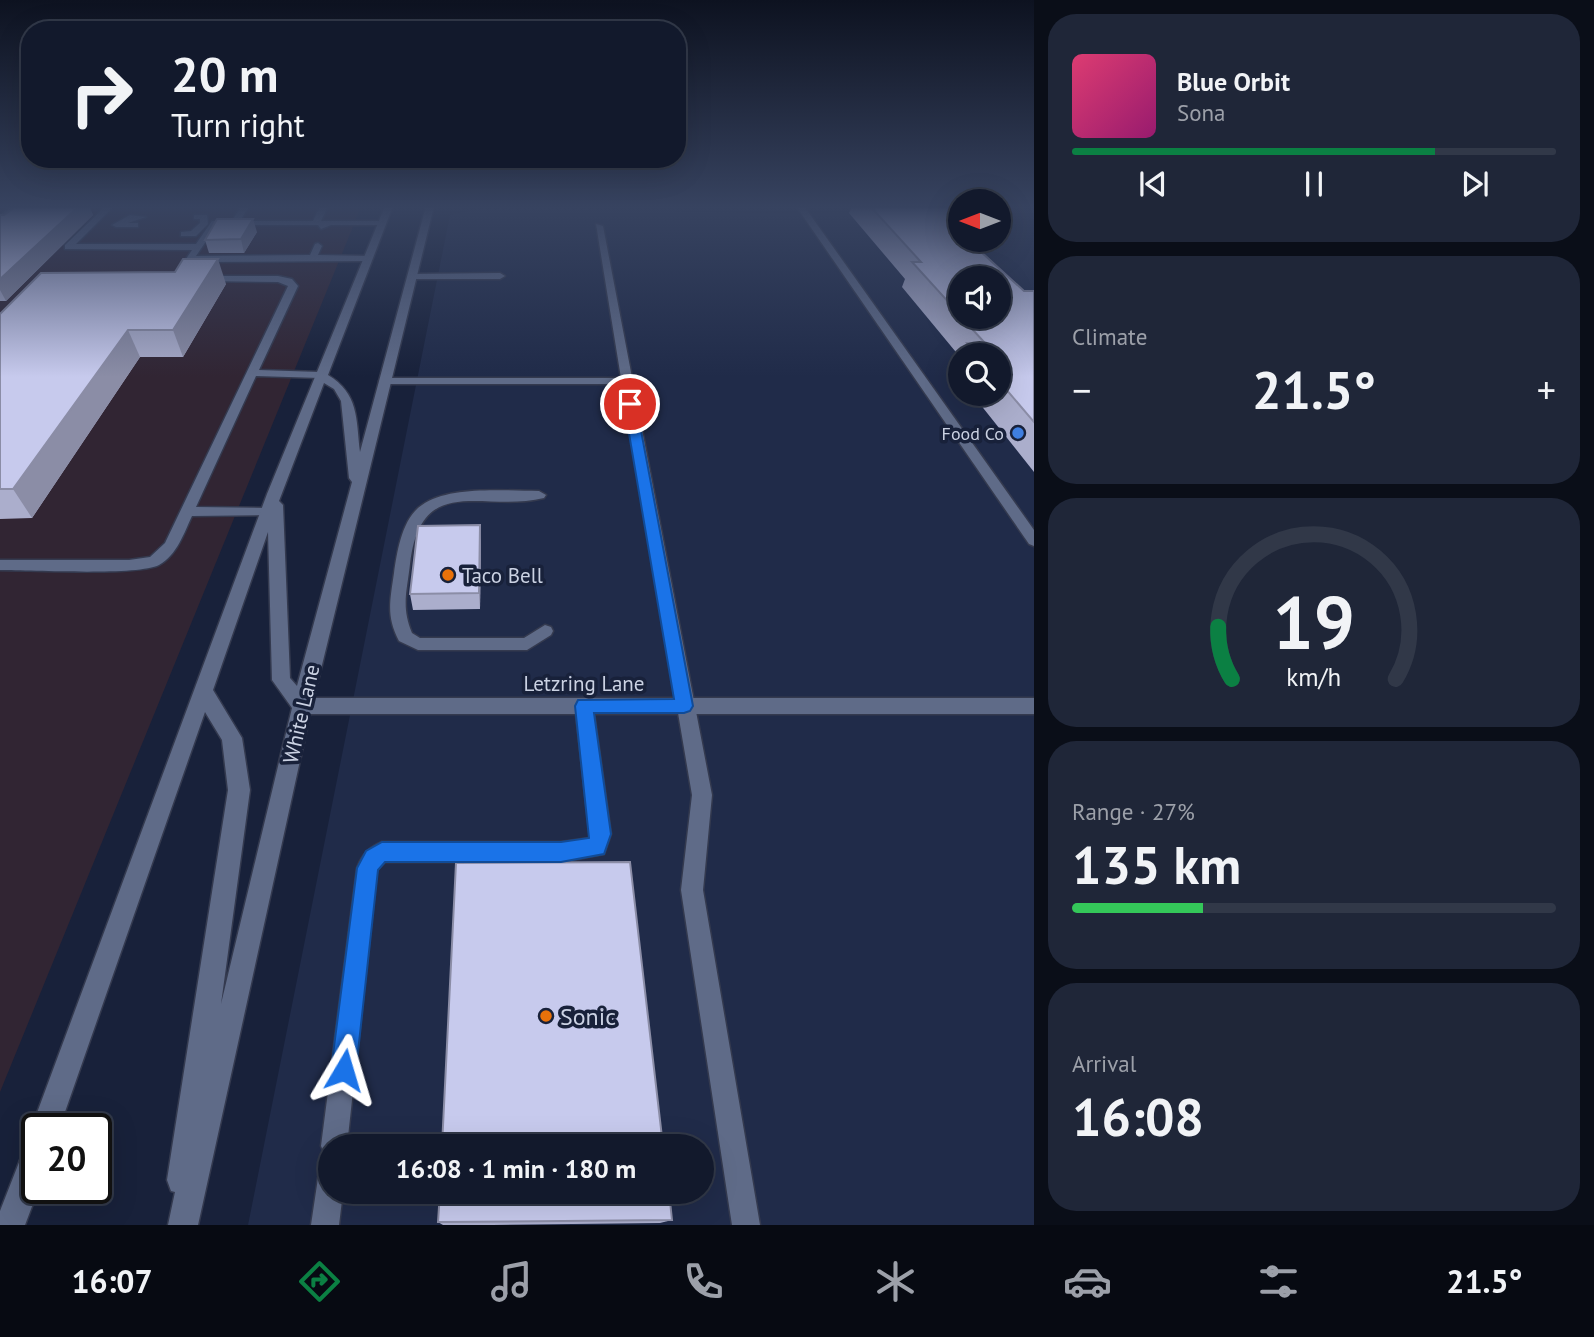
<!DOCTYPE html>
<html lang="en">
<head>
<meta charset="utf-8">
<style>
	:root { --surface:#12192c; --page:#1f2638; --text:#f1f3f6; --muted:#9ca0a9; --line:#313848; --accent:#0b8043 }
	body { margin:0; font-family:"PT Sans",sans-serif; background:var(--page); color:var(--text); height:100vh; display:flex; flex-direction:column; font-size:26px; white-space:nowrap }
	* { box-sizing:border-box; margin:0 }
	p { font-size:23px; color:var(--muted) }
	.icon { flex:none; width:38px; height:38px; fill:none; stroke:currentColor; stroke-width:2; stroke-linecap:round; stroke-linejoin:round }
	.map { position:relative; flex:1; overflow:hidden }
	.drawer { display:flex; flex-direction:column; gap:14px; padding:14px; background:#0a0e18; width:560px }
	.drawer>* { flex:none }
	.guide { position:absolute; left:21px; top:21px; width:665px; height:147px; border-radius:28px; box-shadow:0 7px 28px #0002,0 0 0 2px var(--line); background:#12192c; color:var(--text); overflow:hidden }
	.needle { width:46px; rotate:270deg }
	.tools { position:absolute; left:948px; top:189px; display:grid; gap:14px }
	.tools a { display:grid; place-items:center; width:63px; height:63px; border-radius:50%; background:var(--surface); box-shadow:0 7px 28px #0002,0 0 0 2px var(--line); font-size:35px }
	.speed { position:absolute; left:21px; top:1113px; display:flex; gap:14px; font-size:35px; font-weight:700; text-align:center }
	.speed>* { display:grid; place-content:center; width:91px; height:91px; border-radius:50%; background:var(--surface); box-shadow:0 7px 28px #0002,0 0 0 2px var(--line); line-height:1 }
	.speed .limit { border:4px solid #111; border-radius:10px; background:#fff; color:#111 }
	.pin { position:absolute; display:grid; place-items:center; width:60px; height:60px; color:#fff; margin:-30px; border:4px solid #fff; border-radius:50%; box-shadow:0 2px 7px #0007 }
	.me { position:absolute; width:77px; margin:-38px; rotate:7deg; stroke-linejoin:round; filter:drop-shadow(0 0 5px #0008) }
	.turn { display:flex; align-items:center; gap:24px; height:147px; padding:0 35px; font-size:32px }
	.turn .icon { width:91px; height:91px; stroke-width:2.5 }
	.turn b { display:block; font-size:49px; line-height:60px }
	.big { font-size:52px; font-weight:800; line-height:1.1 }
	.drawer .card { flex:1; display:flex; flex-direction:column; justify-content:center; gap:10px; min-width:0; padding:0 24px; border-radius:28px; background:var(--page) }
	.drawer .dial { align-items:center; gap:0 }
	.dial svg { height:182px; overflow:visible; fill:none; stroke:var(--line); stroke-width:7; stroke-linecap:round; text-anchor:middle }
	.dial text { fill:var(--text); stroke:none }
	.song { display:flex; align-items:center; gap:21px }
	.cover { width:84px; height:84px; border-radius:10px; background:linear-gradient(135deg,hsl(340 70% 55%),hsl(320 70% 35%)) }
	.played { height:7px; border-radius:4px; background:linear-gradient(90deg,var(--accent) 75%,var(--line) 75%) }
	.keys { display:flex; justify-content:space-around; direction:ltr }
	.heat { display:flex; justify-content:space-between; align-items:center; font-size:38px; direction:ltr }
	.charge { height:10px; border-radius:5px; background:linear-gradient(90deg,#34c759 27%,var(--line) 0) }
	.trip { position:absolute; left:318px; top:1134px; width:396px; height:70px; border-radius:35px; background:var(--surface); box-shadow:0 7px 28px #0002,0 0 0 2px var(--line); font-weight:800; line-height:70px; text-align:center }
	.tab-bar { display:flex; height:112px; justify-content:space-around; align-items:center; background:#070a12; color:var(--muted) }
	.tab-bar .icon { width:49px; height:49px }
	.tab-bar .on { color:var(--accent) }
	.tab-bar b { font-size:32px; color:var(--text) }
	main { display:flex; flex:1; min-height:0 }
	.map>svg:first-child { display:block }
	.built { fill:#202b49; fill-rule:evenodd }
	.industrial { fill:#312533 }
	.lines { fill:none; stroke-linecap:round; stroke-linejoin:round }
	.lane-casing { stroke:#343a4f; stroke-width:3 }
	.street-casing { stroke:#343a4f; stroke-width:3 }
	.secondary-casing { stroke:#343a4f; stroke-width:3 }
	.lane { fill:#5f6b88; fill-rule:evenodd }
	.street { fill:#5f6b88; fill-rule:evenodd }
	.secondary { fill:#5f6b88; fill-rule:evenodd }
	.wall { fill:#abaecc }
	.shaded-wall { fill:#8b8da6 }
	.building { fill:#c7caed; stroke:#8b8da6; stroke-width:2 }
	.route { fill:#1a73e8; stroke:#114b97; stroke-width:2 }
	.shop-dot { fill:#3f7fe0; stroke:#18213a; stroke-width:2.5 }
	.food-dot { fill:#e8710a; stroke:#18213a; stroke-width:2.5 }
	.labels { text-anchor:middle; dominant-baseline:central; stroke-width:7; stroke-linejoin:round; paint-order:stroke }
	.far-poi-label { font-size:18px; fill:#cbd2e3; stroke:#18213a; text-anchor:end }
	.poi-label { font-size:21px; fill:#cbd2e3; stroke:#18213a; text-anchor:start }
	.street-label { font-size:21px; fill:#cbd2e3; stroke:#18213a }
	.near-poi-label { font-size:24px; fill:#cbd2e3; stroke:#18213a; text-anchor:start }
</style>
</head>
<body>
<main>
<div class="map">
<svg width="1034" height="1225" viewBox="0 0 1034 1225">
	<rect width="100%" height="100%" fill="#18213a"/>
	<path class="built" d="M554,208L749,213L961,212V240H999V211H1034V1225H248L450,215L478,209ZM961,278H999V317H961ZM961,355H999V394H961ZM331,1146H702V1192H331Z"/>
	<polygon class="industrial" points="0,207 361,207 0,1092"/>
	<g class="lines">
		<g class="lane-casing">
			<g id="lane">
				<polygon points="11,206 19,206 0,221 0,215"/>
				<polygon points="106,206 114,206 76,244 196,244 212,221 232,221 241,206 249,206 240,221 313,221 320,206 328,206 321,221 382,221 386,223 382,225 331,225 321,229 318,225 217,225 196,256 310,255 315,244 318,243 322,246 318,255 370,256 371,258 367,261 190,262 186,259 192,250 65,249 65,245"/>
				<polygon points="796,206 804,206 1034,530 1034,546 1029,544"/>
				<polygon points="130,215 146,217 128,223 138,223 138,227 116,227 112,225"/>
				<polygon points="194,215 207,215 208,224 196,236 181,236 181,232 191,231 200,223 200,219 194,219"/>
				<polygon points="596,224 603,226 712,795 703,890 760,1225 732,1225 681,890 692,795 622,384 385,384 379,381 385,378 621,378"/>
				<polygon points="412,274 500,273 505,276 500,279 409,279 409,275"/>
				<path d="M199,276H278L292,279L298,286L259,370L320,372L326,375L320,378L256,376L196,507L268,508L275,512L273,515L192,516C184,533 177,555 159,565C138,576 30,570 0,570V560H129L150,557L165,543L288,286L278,282L202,281L199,280Z"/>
				<path d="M539,491L546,495L544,498C483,513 421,471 410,564C407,592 401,606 412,633L420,638H524L545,625L551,627L553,631L551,635L527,650H418L399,641C386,616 390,601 394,573C397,552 402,518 422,505C450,485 506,491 539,491Z"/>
				<path d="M584,699L590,701L593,706L611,834L604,854L561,862H385L377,870L347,1146H331V1158L325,1155L321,1146L357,868C362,855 368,848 382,842H561L590,838L575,706L578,701Z"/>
				<polygon points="331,1165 331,1192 343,1192 339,1225 311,1225 318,1178 322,1169"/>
			</g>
		</g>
		<g class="street-casing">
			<polygon id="street" points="302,698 1034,698 1034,714 302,714 295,712 292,706 295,700"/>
		</g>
		<g class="secondary-casing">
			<path id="secondary" d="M385,206H393L328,375C359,394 356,418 360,452L426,206H434L312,706L198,1225H168L175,1192L171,1191L167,1180L228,790L222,740L205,712L59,1129H37L39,1188L25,1225H0V1211L27,1142L35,1138L31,1129L267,494ZM324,383L334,389L341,401L349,478L352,482L297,686L290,678L283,505L279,501ZM268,532L272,680L292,708L221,1004L250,790L242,738L213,690Z"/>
		</g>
		<use href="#lane" class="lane"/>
		<use href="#street" class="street"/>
		<use href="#secondary" class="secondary"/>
	</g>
	<g class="wall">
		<polygon points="16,206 89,206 93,215 6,301 0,301 0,215 4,215"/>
		<polygon points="852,206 961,206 961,240 986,240 982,248 978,248 1024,291 1034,291 1034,472 972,394 999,394 999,355 961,355 961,380 953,370 960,357 902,287 905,279 849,213"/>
		<polygon points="257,232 244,253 209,253 205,240"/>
		<polygon points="226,284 183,357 140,357 32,518 0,519 0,314"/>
		<polygon points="481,541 480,609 413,610 410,594"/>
		<polygon points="672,1220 660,1223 493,1225 443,1225 438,1222"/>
	</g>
	<g class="shaded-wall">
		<polygon points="79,206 89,206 93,215 6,301 0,290 0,279"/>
		<polygon points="253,219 257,232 244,253 241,239"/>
		<polygon points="218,259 226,284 183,357 173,330"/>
		<polygon points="128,330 140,357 32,518 13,489"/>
		<polygon points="480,525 481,541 480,609 479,593"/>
	</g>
	<g class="building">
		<polygon points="16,206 79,206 0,279 0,215 4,215"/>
		<polygon points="870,206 961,206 961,229 957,229 961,233 961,240 968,240 1024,291 1034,291 1034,422 999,381 999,355 977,355 967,343 985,343 961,317 999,317 999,278 961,278 961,316 912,262 921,262"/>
		<polygon points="217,219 253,219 241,239 205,240"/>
		<polygon points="183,259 218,259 173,330 128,330 13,489 0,489 0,314 41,273 175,272"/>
		<polygon points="480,525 479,593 410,594 418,526"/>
		<polygon points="630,862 663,1146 442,1146 456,863"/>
		<polygon points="440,1192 669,1192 672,1220 438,1222"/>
	</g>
	<linearGradient id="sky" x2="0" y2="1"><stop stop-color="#0d1220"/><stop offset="0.55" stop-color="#374360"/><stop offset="1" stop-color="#374360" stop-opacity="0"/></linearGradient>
	<rect width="1034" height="377" fill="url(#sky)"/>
	<polygon class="route" points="630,400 636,404 693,706 690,711 684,713 594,713 611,834 604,854 561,862 385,862 378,870 356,1070 352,1079 344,1083 335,1079 331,1070 357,868 366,851 382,842 561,842 589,838 575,706 578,700 674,699 624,404"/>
	<circle class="shop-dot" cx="1018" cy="433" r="7"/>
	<g class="food-dot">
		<circle cx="448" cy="575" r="7"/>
		<circle cx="546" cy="1016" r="7"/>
	</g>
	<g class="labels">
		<g class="far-poi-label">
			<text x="1004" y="433">Food Co</text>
		</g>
		<g class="poi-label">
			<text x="462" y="575">Taco Bell</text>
		</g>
		<g class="street-label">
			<text x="584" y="683">Letzring Lane</text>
			<text transform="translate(301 714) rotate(-77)">White Lane</text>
		</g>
		<g class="near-poi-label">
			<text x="560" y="1016">Sonic</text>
		</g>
	</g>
</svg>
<div class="tools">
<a><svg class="needle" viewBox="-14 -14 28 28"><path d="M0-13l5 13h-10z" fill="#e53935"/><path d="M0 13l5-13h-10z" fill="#9ca0a9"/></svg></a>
<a><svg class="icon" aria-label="sound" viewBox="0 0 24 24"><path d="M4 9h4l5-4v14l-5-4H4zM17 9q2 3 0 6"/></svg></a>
<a><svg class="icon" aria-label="search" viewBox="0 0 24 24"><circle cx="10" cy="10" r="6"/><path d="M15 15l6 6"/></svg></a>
</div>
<div class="speed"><div class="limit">20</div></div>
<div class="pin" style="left:630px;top:404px;background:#d93025"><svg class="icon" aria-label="arrive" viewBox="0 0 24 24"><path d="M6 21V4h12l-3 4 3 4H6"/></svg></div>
<svg class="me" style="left:344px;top:1070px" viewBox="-20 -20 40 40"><path d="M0-17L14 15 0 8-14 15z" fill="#1a73e8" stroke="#fff" stroke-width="4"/></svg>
<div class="trip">16:08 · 1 min · 180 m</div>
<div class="guide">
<div class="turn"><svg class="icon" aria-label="right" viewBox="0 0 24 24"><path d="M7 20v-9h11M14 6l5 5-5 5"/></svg><div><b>20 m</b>Turn right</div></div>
</div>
</div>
<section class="drawer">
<div class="card">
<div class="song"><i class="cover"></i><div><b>Blue Orbit</b><p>Sona</p></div></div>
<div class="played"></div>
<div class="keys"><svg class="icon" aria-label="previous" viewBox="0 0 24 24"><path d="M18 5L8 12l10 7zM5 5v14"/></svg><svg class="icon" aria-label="pause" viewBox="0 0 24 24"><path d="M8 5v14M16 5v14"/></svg><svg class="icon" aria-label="next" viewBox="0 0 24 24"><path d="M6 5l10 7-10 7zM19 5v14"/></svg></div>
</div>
<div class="card"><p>Climate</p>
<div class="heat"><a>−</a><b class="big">21.5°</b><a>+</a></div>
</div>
<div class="card dial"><svg viewBox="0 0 100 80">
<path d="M14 69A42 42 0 1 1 86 69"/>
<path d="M14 69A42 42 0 0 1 8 46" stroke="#0b8043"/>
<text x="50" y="56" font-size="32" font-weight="700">19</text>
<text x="50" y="72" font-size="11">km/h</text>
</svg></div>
<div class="card"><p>Range · 27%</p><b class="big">135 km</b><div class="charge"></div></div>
<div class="card"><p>Arrival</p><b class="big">16:08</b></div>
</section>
</main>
<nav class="tab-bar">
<b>16:07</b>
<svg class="icon on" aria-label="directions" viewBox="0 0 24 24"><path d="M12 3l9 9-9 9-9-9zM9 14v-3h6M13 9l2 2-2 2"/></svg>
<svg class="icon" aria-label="music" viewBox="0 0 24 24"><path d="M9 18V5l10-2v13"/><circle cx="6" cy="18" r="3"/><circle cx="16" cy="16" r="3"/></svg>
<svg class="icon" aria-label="phone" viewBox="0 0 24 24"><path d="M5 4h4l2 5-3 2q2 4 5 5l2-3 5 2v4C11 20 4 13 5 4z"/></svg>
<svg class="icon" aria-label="climate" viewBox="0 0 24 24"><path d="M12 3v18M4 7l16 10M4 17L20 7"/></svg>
<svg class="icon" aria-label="car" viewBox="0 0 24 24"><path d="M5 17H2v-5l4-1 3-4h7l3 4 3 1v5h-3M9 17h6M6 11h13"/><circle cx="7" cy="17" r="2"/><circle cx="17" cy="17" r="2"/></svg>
<svg class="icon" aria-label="filters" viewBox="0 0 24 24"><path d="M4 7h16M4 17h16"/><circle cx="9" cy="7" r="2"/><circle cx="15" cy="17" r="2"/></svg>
<b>21.5°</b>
</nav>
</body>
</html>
